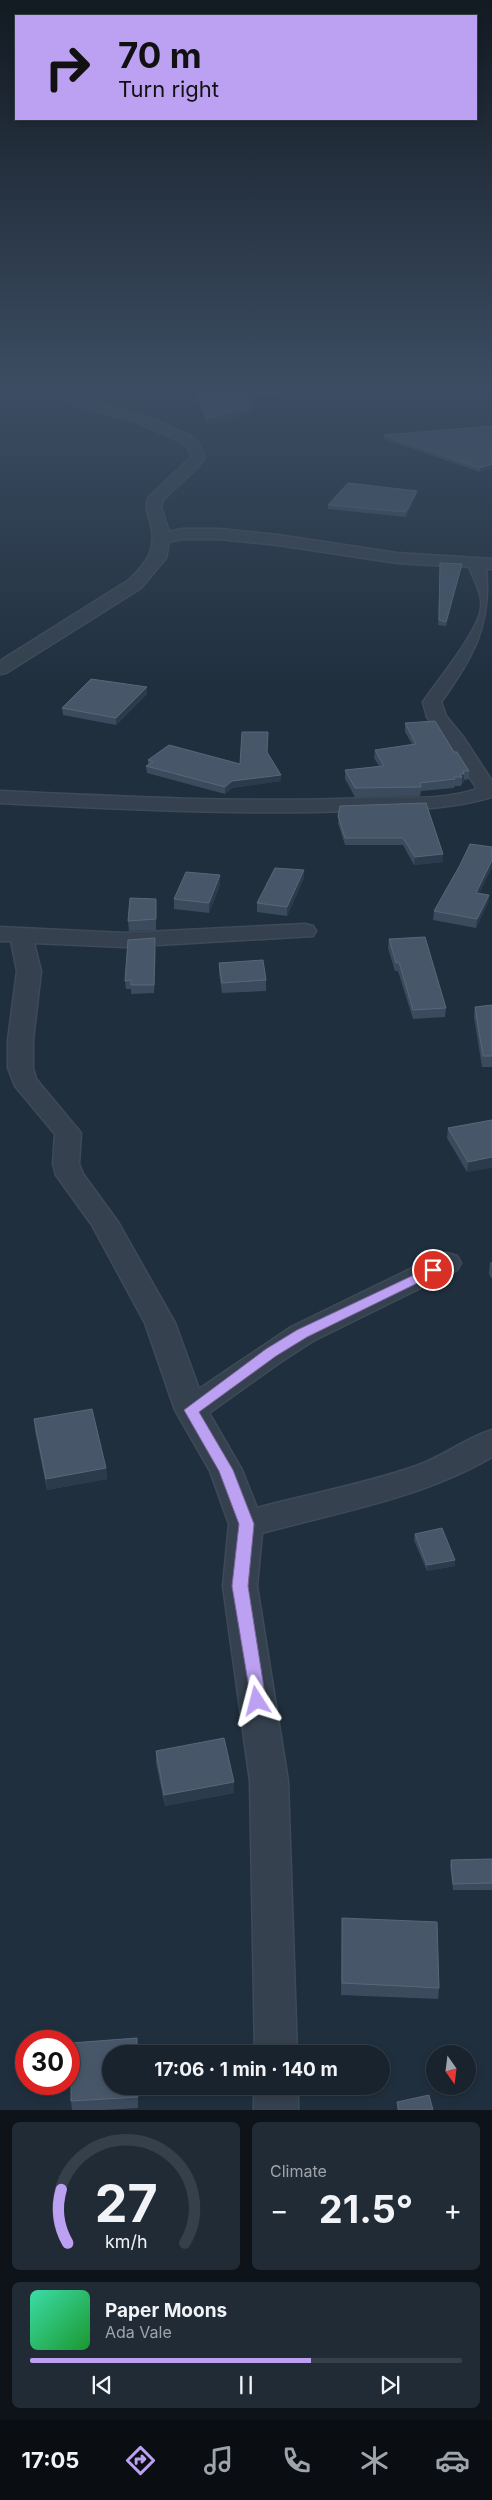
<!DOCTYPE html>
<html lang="en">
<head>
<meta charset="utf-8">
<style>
	:root { --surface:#18232e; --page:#212b36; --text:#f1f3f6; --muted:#9fa4aa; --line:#36404a; --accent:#bca0f2 }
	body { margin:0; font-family:Inter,sans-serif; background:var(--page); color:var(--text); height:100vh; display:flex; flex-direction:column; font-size:19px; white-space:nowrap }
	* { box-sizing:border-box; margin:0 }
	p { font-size:16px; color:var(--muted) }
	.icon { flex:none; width:28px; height:28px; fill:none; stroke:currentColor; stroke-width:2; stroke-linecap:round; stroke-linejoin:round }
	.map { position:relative; height:2110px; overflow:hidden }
	.drawer { display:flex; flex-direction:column; gap:12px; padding:12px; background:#0d1319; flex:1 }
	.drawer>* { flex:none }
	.top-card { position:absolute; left:15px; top:15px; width:462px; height:105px; border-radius:0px; box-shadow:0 2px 8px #0003,0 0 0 1px var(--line); background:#bca0f2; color:#111; overflow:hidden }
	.needle { width:32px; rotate:166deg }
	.fabs { position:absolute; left:426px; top:2045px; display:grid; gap:10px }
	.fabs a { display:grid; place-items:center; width:50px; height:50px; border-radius:50%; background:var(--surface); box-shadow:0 2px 8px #0003,0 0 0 1px var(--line); font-size:25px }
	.speed { position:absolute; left:15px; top:2030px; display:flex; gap:10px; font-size:25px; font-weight:700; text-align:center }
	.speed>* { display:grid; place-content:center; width:65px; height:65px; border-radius:50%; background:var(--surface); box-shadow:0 2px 8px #0003,0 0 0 1px var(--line); line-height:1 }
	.speed .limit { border:8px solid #d22; background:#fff; color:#111 }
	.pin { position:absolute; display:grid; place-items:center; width:42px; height:42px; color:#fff; margin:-21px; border:2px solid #fff; border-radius:50%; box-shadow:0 1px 5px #0007 }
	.me { position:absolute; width:55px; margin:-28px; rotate:351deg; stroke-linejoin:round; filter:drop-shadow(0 0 4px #0008) }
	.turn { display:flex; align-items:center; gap:18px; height:105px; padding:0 20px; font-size:22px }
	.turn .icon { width:65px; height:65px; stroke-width:2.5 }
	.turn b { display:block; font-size:35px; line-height:42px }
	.big { font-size:38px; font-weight:700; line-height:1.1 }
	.drawer .widget { flex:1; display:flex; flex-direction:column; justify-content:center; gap:8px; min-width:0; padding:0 18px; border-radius:8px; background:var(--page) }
	.drawer .dial { align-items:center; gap:0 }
	.dial svg { height:130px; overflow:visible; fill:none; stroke:var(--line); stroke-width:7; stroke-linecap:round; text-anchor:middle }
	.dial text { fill:var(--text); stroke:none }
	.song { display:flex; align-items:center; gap:15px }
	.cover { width:60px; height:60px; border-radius:8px; background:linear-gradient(135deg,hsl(160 70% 55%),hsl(130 70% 35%)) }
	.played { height:5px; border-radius:2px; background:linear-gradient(90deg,var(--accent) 65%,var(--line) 65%) }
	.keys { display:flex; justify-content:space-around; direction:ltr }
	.heat { display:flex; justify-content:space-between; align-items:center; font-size:28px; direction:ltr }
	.drawer .tiles { flex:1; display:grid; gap:12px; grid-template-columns:1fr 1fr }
	.widget:last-child { grid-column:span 2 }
	.trip { position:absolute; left:102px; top:2045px; width:288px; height:50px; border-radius:25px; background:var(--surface); box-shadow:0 2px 8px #0003,0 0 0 1px var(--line); font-weight:700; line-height:50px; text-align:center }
	.tab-bar { display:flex; height:80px; justify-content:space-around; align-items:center; background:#0a0e12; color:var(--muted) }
	.tab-bar .icon { width:35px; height:35px }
	.tab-bar .active { color:var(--accent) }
	.tab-bar b { font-size:22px; color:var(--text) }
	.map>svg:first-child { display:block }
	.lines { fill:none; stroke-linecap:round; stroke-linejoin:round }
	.minor-casing { stroke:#3e4a57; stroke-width:3 }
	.minor { fill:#35414e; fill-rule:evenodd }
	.wall { fill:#3b4b5d }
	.shaded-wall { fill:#2b3b4c }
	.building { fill:#475769; stroke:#586778 }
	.route { fill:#bca0f2; stroke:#7a689d }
</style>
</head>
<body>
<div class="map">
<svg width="492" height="2110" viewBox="0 0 492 2110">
	<rect width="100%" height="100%" fill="#202f3e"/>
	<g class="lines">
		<g class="minor-casing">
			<g id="minor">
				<path d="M61,388H74L83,399L144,415L189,435L199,443L205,457L198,467L163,500L161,507L169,532L182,529H220L278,535L397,553L492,559V569H486C492,625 472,659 441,702L446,716L464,738L492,781V797C446,811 400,809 353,811C235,815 117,809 0,803V791C123,797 245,803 368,798C403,797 443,801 477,789L449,745L427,717L423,702C437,681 479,631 481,608C483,595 474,580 469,567L397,563L278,545L220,539H182L169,542L166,558L141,588L6,673L0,674V661L129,580C148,562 158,547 150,521C147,512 145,508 148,498L191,457L188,448L179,441L134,421L73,405Z"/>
				<path d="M190,388H290C281,398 212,393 196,392Z"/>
				<path d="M305,924L313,926L316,931L313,936L124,947L34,943L41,971L33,1040V1068L36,1079L81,1133L79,1164L83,1174L118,1222L175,1323L199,1389L291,1327L437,1256L447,1253L457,1256L461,1263L457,1270L313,1341L282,1361L209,1413L242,1470L257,1508C309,1494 365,1484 416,1466C443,1457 465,1438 492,1430V1457C422,1498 339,1512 262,1533L257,1586L288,1781L297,2054H255L250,1781L223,1586L229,1524L210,1471L175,1410L145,1323L92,1225L56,1175L53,1164L55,1134L15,1086L8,1068V1040L17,971L11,941H0V927L124,933Z"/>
				<rect x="254" y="2086" width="44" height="24"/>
			</g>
		</g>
		<use href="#minor" class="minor"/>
	</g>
	<g class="wall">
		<polygon points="195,390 251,413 208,425 195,395"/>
		<polygon points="492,426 480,472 384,439 384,435"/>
		<polygon points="416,495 406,517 328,509 328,505"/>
		<polygon points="440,563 461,568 446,626 438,625"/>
		<polygon points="147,687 147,694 116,725 63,715 62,708"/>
		<polygon points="405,723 454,752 469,771 469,779 464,780 464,783 462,783 461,786 455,786 454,788 421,791 420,796 355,797 345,779 345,770 379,766 374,758 375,750 412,744 405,732"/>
		<polygon points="267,752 281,775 281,781 232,788 225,794 147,773 146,766 148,765 148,760 240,764"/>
		<polygon points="340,806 443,854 443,862 414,865 403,845 345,845 338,823"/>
		<polygon points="492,847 492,867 479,893 489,895 488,903 476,928 433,920 434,911"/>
		<polygon points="304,870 304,878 287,916 257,912 257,903"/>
		<polygon points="220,875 220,885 209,913 174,909 174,899"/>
		<polygon points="156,899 156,930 129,931 128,921"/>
		<polygon points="389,939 446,1008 445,1017 413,1019 398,971 395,971 388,948"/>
		<polygon points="156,947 154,993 131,994 131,989 126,989 125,981"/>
		<polygon points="219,963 266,980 266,991 222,993 219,973"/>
		<polygon points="492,1005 492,1067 482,1067 474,1017 475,1007"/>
		<polygon points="492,1120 467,1172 447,1138 448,1128"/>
		<polygon points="490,1262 492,1262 492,1279 489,1274"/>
		<polygon points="34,1419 106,1468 107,1479 47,1490 35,1431"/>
		<polygon points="415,1534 455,1566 427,1571 414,1540"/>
		<polygon points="156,1751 234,1793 165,1806 156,1763"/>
		<polygon points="492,1859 492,1890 453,1890 450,1866 451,1860"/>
		<polygon points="342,1918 439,1988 438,1999 341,1995"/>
		<polygon points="138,2086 138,2108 104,2110 72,2110 71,2101"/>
		<polygon points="397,2102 433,2110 397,2110"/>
	</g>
	<g class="shaded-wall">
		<polygon points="251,408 251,413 208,425 208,419"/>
		<polygon points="492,464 492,468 480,472 480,468"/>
		<polygon points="417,491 416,495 406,517 406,512"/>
		<polygon points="462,564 461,568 446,626 446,622"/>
		<polygon points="147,687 147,694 116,725 116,718"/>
		<polygon points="460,774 464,774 464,783 462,783 462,777"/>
		<polygon points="281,775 281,781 232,788 225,794 225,787 232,781"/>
		<polygon points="443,854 443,862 414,865 415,857"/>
		<polygon points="492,860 492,867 476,901 476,893"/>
		<polygon points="304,870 304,878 287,916 287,907"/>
		<polygon points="220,875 220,885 209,913 209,903"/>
		<polygon points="489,895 488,903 476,928 477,919"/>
		<polygon points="155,938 156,947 154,993 154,985"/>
		<polygon points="492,1157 492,1168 467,1172 468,1162"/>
		<polygon points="106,1468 107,1479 47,1490 46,1479"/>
		<polygon points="455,1560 455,1566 427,1571 427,1565"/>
		<polygon points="234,1782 234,1793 165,1806 164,1795"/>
	</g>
	<g class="building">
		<polygon points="195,390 247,391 251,398 251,408 208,419"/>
		<polygon points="492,426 492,464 480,468 384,435"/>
		<polygon points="348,483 417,491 406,512 328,505"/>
		<polygon points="440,563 462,564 446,622 439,620"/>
		<polygon points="91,679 147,687 116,718 62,708"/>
		<polygon points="435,721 454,752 457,752 469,771 463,771 464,774 460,774 462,777 454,777 455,779 420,783 421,787 355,788 345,770 384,766 375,750 416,744 405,723"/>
		<polygon points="242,732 268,732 267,752 281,775 232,781 225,787 146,766 153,762 148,760 169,745 240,764"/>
		<polygon points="426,803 443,854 415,857 403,838 345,838 338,816 340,806"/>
		<polygon points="470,844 492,847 492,860 476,893 489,895 477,919 434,911 460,865"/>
		<polygon points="275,868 304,870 287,907 257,903"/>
		<polygon points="186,872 220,875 209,903 174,899"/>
		<polygon points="130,898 156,899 156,919 128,921"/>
		<polygon points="425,937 446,1008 413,1010 399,962 396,963 389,939"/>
		<polygon points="155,938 154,985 131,985 131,980 125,981 128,940"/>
		<polygon points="263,960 266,980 222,983 219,963"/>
		<polygon points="492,1005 492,1056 483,1056 475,1007"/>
		<polygon points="492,1120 492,1157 468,1162 448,1128"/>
		<polygon points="92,1409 106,1468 46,1479 34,1419"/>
		<polygon points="442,1528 455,1560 427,1565 415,1534"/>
		<polygon points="224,1738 234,1782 164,1795 156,1751"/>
		<polygon points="492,1859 492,1883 453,1884 451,1860"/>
		<polygon points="342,1918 437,1922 439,1988 342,1983"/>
		<polygon points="137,2038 137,2054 111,2054 111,2086 138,2086 138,2097 71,2101 71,2043"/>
		<polygon points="429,2095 433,2110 399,2110 397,2102"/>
	</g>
	<linearGradient id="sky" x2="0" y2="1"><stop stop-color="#121a22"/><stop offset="0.57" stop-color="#3c4d63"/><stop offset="1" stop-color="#3c4d63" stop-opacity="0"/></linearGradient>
	<rect width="492" height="684" fill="url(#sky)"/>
	<polygon class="route" points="433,1266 439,1270 438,1273 307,1337 276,1356 199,1412 233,1470 254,1524 248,1586 266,1701 263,1706 257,1708 252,1706 232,1586 239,1524 219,1471 184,1410 266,1349 297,1330"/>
</svg>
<div class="fabs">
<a><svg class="needle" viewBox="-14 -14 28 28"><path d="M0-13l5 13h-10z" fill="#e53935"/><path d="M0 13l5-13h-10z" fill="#9fa4aa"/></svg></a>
</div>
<div class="speed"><div class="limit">30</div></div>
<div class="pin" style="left:433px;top:1270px;background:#d93025"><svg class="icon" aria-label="arrive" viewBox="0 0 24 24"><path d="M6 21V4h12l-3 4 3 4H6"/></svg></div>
<svg class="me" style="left:257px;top:1701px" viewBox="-20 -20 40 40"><path d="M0-17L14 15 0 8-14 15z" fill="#bca0f2" stroke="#fff" stroke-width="4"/></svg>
<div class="trip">17:06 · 1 min · 140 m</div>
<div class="top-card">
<div class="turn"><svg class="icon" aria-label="right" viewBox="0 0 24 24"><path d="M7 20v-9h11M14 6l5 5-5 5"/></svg><div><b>70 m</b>Turn right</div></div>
</div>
</div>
<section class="drawer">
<div class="tiles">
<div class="widget dial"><svg viewBox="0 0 100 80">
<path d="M14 69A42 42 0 1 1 86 69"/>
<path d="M14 69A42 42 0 0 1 10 36" stroke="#bca0f2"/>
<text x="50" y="56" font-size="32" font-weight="700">27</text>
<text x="50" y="72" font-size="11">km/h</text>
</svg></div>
<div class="widget"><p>Climate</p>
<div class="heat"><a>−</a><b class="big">21.5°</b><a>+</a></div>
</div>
<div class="widget">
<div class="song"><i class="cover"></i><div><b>Paper Moons</b><p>Ada Vale</p></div></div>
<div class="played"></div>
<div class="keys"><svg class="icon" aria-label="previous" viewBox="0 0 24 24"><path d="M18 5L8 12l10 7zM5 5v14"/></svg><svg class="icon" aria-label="pause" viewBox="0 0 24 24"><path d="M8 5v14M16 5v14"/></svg><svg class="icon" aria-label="next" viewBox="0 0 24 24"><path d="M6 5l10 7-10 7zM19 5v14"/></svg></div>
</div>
</div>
</section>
<nav class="tab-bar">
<b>17:05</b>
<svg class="icon active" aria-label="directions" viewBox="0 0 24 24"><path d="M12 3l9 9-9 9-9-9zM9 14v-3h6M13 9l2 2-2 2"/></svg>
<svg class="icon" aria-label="music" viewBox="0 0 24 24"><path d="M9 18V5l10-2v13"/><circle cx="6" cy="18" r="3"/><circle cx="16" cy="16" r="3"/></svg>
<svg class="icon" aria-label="phone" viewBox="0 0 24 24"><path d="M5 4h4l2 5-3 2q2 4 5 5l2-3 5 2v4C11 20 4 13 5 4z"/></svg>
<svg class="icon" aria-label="climate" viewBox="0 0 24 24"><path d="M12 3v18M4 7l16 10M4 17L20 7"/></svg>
<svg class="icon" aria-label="car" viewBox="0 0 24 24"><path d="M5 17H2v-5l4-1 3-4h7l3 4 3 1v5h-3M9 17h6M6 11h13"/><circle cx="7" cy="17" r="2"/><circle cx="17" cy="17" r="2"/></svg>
</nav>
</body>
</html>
